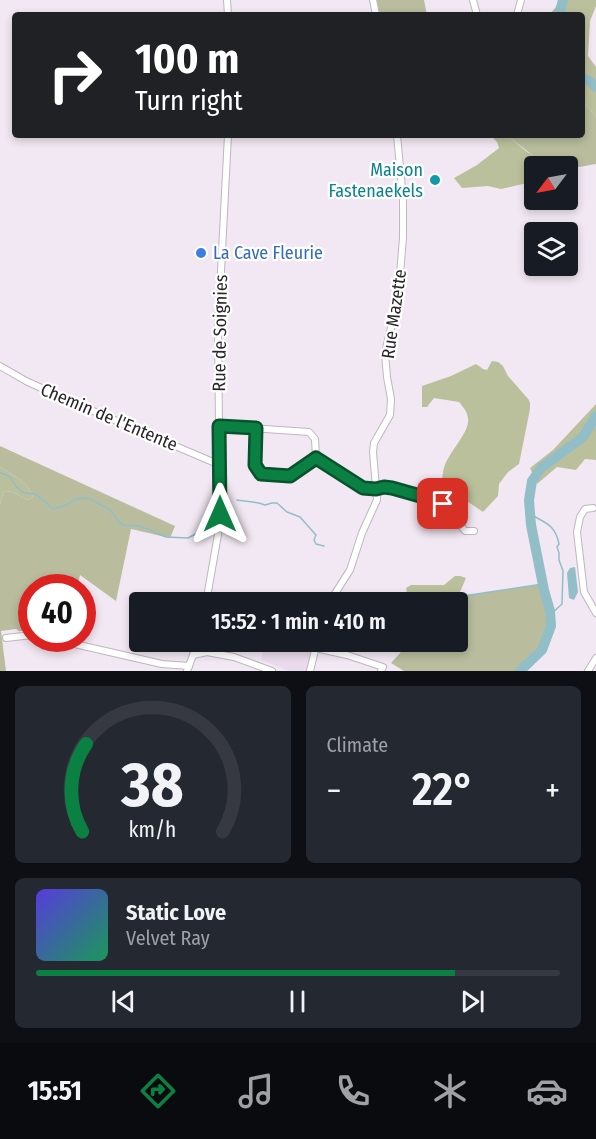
<!DOCTYPE html>
<html lang="en">
<head>
<meta charset="utf-8">
<style>
	:root { --surface:#171b24; --page:#242831; --text:#f1f3f6; --muted:#9ea1a6; --line:#363941; --accent:#0b8043 }
	body { margin:0; font-family:"Fira Sans Condensed",sans-serif; background:var(--page); color:var(--text); height:100vh; display:flex; flex-direction:column; font-size:22px; white-space:nowrap }
	* { box-sizing:border-box; margin:0 }
	p { font-size:20px; color:var(--muted) }
	.icon { flex:none; width:33px; height:33px; fill:none; stroke:currentColor; stroke-width:2; stroke-linecap:round; stroke-linejoin:round }
	.map { position:relative; height:671px; overflow:hidden }
	.sheet { display:flex; flex-direction:column; gap:15px; padding:15px; background:#0d0f14; flex:1 }
	.sheet>* { flex:none }
	.hud { position:absolute; left:12px; top:12px; width:573px; height:126px; border-radius:6px; box-shadow:0 3px 9px #0003; background:#202124; color:#fff; overflow:hidden }
	.needle { width:39px; rotate:238deg }
	.fabs { position:absolute; left:524px; top:156px; display:grid; gap:12px }
	.fabs a { display:grid; place-items:center; width:54px; height:54px; border-radius:6px; background:var(--surface); box-shadow:0 3px 9px #0003; font-size:30px }
	.speed { position:absolute; left:18px; top:574px; display:flex; gap:12px; font-size:30px; font-weight:700; text-align:center }
	.speed>* { display:grid; place-content:center; width:78px; height:78px; border-radius:50%; background:var(--surface); box-shadow:0 3px 9px #0003; line-height:1 }
	.speed .limit { border:9px solid #d22; background:#fff; color:#111 }
	.pin { position:absolute; display:grid; place-items:center; width:51px; height:51px; color:#fff; margin:-26px; border-radius:12px; box-shadow:0 3px 9px #0006 }
	.me { position:absolute; width:66px; margin:-33px; rotate:0deg; stroke-linejoin:round; filter:drop-shadow(0 0 4px #0008) }
	.turn { display:flex; align-items:center; gap:21px; height:126px; padding:0 24px; font-size:27px }
	.turn .icon { width:78px; height:78px; stroke-width:2.5 }
	.turn b { display:block; font-size:42px; line-height:51px }
	.big { font-size:45px; font-weight:600; line-height:1.1 }
	.sheet .card { flex:1; display:flex; flex-direction:column; justify-content:center; gap:9px; min-width:0; padding:0 21px; border-radius:9px; background:var(--page) }
	.sheet .dial { align-items:center; gap:0 }
	.dial svg { height:156px; overflow:visible; fill:none; stroke:var(--line); stroke-width:7; stroke-linecap:round; text-anchor:middle }
	.dial text { fill:var(--text); stroke:none }
	.song { display:flex; align-items:center; gap:18px }
	.cover { width:72px; height:72px; border-radius:9px; background:linear-gradient(135deg,hsl(250 70% 55%),hsl(150 70% 35%)) }
	.played { height:6px; border-radius:3px; background:linear-gradient(90deg,var(--accent) 80%,var(--line) 80%) }
	.keys { display:flex; justify-content:space-around; direction:ltr }
	.heat { display:flex; justify-content:space-between; align-items:center; font-size:33px; direction:ltr }
	.sheet .tiles { flex:1; display:grid; gap:15px; grid-template-columns:1fr 1fr }
	.card:last-child { grid-column:span 2 }
	.trip { position:absolute; left:129px; top:592px; width:339px; height:60px; border-radius:6px; background:var(--surface); box-shadow:0 3px 9px #0003; font-weight:600; line-height:60px; text-align:center }
	.tabs { display:flex; height:96px; justify-content:space-around; align-items:center; background:#090b0e; color:var(--muted) }
	.tabs .icon { width:42px; height:42px }
	.tabs .selected { color:var(--accent) }
	.tabs b { font-size:27px; color:var(--text) }
	.map>svg:first-child { display:block }
	.built { fill:#eadaeb }
	.green { fill:#b9bd9e }
	.forest { fill:#bbc09c }
	.water { fill:#92bec8 }
	.lines { fill:none; stroke-linecap:round; stroke-linejoin:round }
	.stream { stroke:#92bec8; stroke-width:1.5 }
	.river { stroke:#92bec8; stroke-width:10 }
	.minor-casing { stroke:#c0b6c0; stroke-width:8 }
	.minor { stroke:#fff; stroke-width:6 }
	.route-casing { stroke:#07532c; stroke-width:15 }
	.route { stroke:#0b8043; stroke-width:10 }
	.culture-dot { fill:#0f9aa8; stroke:#fff; stroke-width:2 }
	.shop-dot { fill:#3f7fe0; stroke:#fff; stroke-width:2 }
	.labels { text-anchor:middle; dominant-baseline:central; stroke-width:4.5; stroke-linejoin:round; paint-order:stroke }
	.culture-label { font-size:18px; fill:#0d838f; stroke:#fff; text-anchor:end }
	.shop-label { font-size:18px; fill:#366cbe; stroke:#fff; text-anchor:start }
	.street-label { font-size:18px; fill:#292529; stroke:#fff }
</style>
</head>
<body>
<div class="map">
<svg width="596" height="671" viewBox="0 0 596 671">
	<rect width="100%" height="100%" fill="#f2e8f3"/>
	<polygon class="built" points="266,642 313,642 306,671 289,671 261,660"/>
	<g class="green">
		<polygon points="377,0 424,0 427,15 380,15"/>
		<polygon points="582,100 596,117 596,164 567,169 567,166 541,166 536,158 509,137 509,135 582,135"/>
		<path d="M0,446L175,526L170,538L131,529L116,601L80,575L77,588H32L31,631H19L16,629L1,631L6,671H0V504L4,491L13,492L27,500L33,497C29,483 12,474 0,467Z"/>
		<path d="M543,584C545,594 549,603 550,613C553,638 538,655 520,671H404L391,663L410,642H458V603H450L456,597Z"/>
	</g>
	<g class="forest">
		<polygon points="559,0 596,0 596,6 590,21 588,56 596,67 596,117 582,100 582,15 549,15 556,7"/>
		<polygon points="490,135 509,135 509,137 527,152 536,157 541,166 534,166 534,178 527,183 501,189 488,186 462,188 454,178 477,165 499,148 497,142"/>
		<path d="M492,361L498,362L503,366L508,376L529,400L530,403V409L519,464L508,472L499,484L498,496L483,512L452,491L442,480C443,471 444,464 449,457C454,447 470,430 468,418C467,411 463,407 459,402L434,398L427,407H422V386L451,376L476,364L483,369L487,370Z"/>
		<polygon points="596,404 596,460 585,459 576,470 557,467 537,484 530,468 553,450"/>
		<path d="M0,467C12,474 29,483 33,497L27,500L13,492L4,491L0,504Z"/>
		<polygon points="455,576 460,576 466,578 460,592 450,603 409,603 406,588 411,585 444,585"/>
	</g>
	<polygon class="water" points="575,567 578,592 574,600 569,598 567,573 570,568"/>
	<g class="lines">
		<g class="stream">
			<path d="M0,473C14,475 11,484 21,491C25,494 29,493 34,494C42,497 47,504 53,509L67,505L75,499L88,498L109,509L122,525L140,526L166,537L188,538L203,530L213,514"/>
			<polyline points="237,500 259,503 265,505 272,503 277,503 287,512 300,517 316,535 314,540 316,544 324,546"/>
			<path d="M530,514C545,523 555,524 559,544L557,547L559,553V560L563,571L562,604L550,615"/>
			<polyline points="407,599 421,599 430,603"/>
			<polyline points="445,603 456,597 543,584"/>
		</g>
		<g class="river">
			<polyline points="559,15 563,0"/>
			<polyline points="582,78 591,82 596,87"/>
			<polyline points="520,671 542,650 551,626 550,611 544,590 531,525 529,500 532,481 541,468 583,437 596,416"/>
		</g>
		<g class="minor-casing">
			<g id="minor">
				<polyline points="227,0 228,15"/>
				<polyline points="373,0 376,15"/>
				<polyline points="473,0 477,15"/>
				<polyline points="517,15 521,0"/>
				<polyline points="0,366 26,381 72,402 220,465"/>
				<polyline points="219,426 309,432 315,439 316,458"/>
				<polyline points="256,428 255,465 261,474 290,476 316,458"/>
				<polyline points="316,458 363,488 376,489 384,487 392,488 438,501 445,506 465,531 474,531"/>
				<polyline points="593,508 585,509 580,517 577,532 584,592 596,613"/>
				<polyline points="206,603 220,523 218,329 228,135"/>
				<polyline points="329,603 350,570 362,533 377,500 373,452 374,443 390,415 391,399 387,377 385,353 398,298 403,238 403,199 397,135"/>
				<polyline points="6,638 32,635"/>
				<polyline points="53,639 162,664 189,666"/>
				<polyline points="316,648 347,655 383,667 381,671"/>
				<polyline points="193,655 207,652 234,657 272,671"/>
				<polyline points="187,671 198,642"/>
				<polyline points="310,671 317,642"/>
				<polyline points="588,671 596,658"/>
			</g>
		</g>
		<use href="#minor" class="minor"/>
	</g>
	<g class="lines">
		<g class="route-casing">
			<polyline id="route" points="220,514 219,426 256,428 255,465 261,474 290,476 316,458 363,488 376,489 384,487 392,488 438,501 443,504"/>
		</g>
		<use href="#route" class="route"/>
	</g>
	<circle class="culture-dot" cx="435" cy="180" r="6"/>
	<circle class="shop-dot" cx="201" cy="253" r="6"/>
	<g class="labels">
		<g class="culture-label">
			<text x="423" y="170">Maison<tspan x="423" dy="21">Fastenaekels</tspan></text>
		</g>
		<g class="shop-label">
			<text x="213" y="253">La Cave Fleurie</text>
		</g>
		<g class="street-label">
			<text transform="translate(394 314) rotate(-82)">Rue Mazette</text>
			<text transform="translate(220 333) rotate(-89)">Rue de Soignies</text>
			<text transform="translate(109 417) rotate(23)">Chemin de l'Entente</text>
		</g>
	</g>
</svg>
<div class="fabs">
<a><svg class="needle" viewBox="-14 -14 28 28"><path d="M0-13l5 13h-10z" fill="#e53935"/><path d="M0 13l5-13h-10z" fill="#9ea1a6"/></svg></a>
<a><svg class="icon" aria-label="layers" viewBox="0 0 24 24"><path d="M12 4l9 5-9 5-9-5zM3 14l9 5 9-5"/></svg></a>
</div>
<div class="speed"><div class="limit">40</div></div>
<div class="pin" style="left:443px;top:504px;background:#d93025"><svg class="icon" aria-label="arrive" viewBox="0 0 24 24"><path d="M6 21V4h12l-3 4 3 4H6"/></svg></div>
<svg class="me" style="left:220px;top:514px" viewBox="-20 -20 40 40"><path d="M0-17L14 15 0 8-14 15z" fill="#0b8043" stroke="#fff" stroke-width="4"/></svg>
<div class="trip">15:52 · 1 min · 410 m</div>
<div class="hud">
<div class="turn"><svg class="icon" aria-label="right" viewBox="0 0 24 24"><path d="M7 20v-9h11M14 6l5 5-5 5"/></svg><div><b>100 m</b>Turn right</div></div>
</div>
</div>
<section class="sheet">
<div class="tiles">
<div class="card dial"><svg viewBox="0 0 100 80">
<path d="M14 69A42 42 0 1 1 86 69"/>
<path d="M14 69A42 42 0 0 1 16 24" stroke="#0b8043"/>
<text x="50" y="56" font-size="32" font-weight="700">38</text>
<text x="50" y="72" font-size="11">km/h</text>
</svg></div>
<div class="card"><p>Climate</p>
<div class="heat"><a>−</a><b class="big">22°</b><a>+</a></div>
</div>
<div class="card">
<div class="song"><i class="cover"></i><div><b>Static Love</b><p>Velvet Ray</p></div></div>
<div class="played"></div>
<div class="keys"><svg class="icon" aria-label="previous" viewBox="0 0 24 24"><path d="M18 5L8 12l10 7zM5 5v14"/></svg><svg class="icon" aria-label="pause" viewBox="0 0 24 24"><path d="M8 5v14M16 5v14"/></svg><svg class="icon" aria-label="next" viewBox="0 0 24 24"><path d="M6 5l10 7-10 7zM19 5v14"/></svg></div>
</div>
</div>
</section>
<nav class="tabs">
<b>15:51</b>
<svg class="icon selected" aria-label="directions" viewBox="0 0 24 24"><path d="M12 3l9 9-9 9-9-9zM9 14v-3h6M13 9l2 2-2 2"/></svg>
<svg class="icon" aria-label="music" viewBox="0 0 24 24"><path d="M9 18V5l10-2v13"/><circle cx="6" cy="18" r="3"/><circle cx="16" cy="16" r="3"/></svg>
<svg class="icon" aria-label="phone" viewBox="0 0 24 24"><path d="M5 4h4l2 5-3 2q2 4 5 5l2-3 5 2v4C11 20 4 13 5 4z"/></svg>
<svg class="icon" aria-label="climate" viewBox="0 0 24 24"><path d="M12 3v18M4 7l16 10M4 17L20 7"/></svg>
<svg class="icon" aria-label="car" viewBox="0 0 24 24"><path d="M5 17H2v-5l4-1 3-4h7l3 4 3 1v5h-3M9 17h6M6 11h13"/><circle cx="7" cy="17" r="2"/><circle cx="17" cy="17" r="2"/></svg>
</nav>
</body>
</html>
